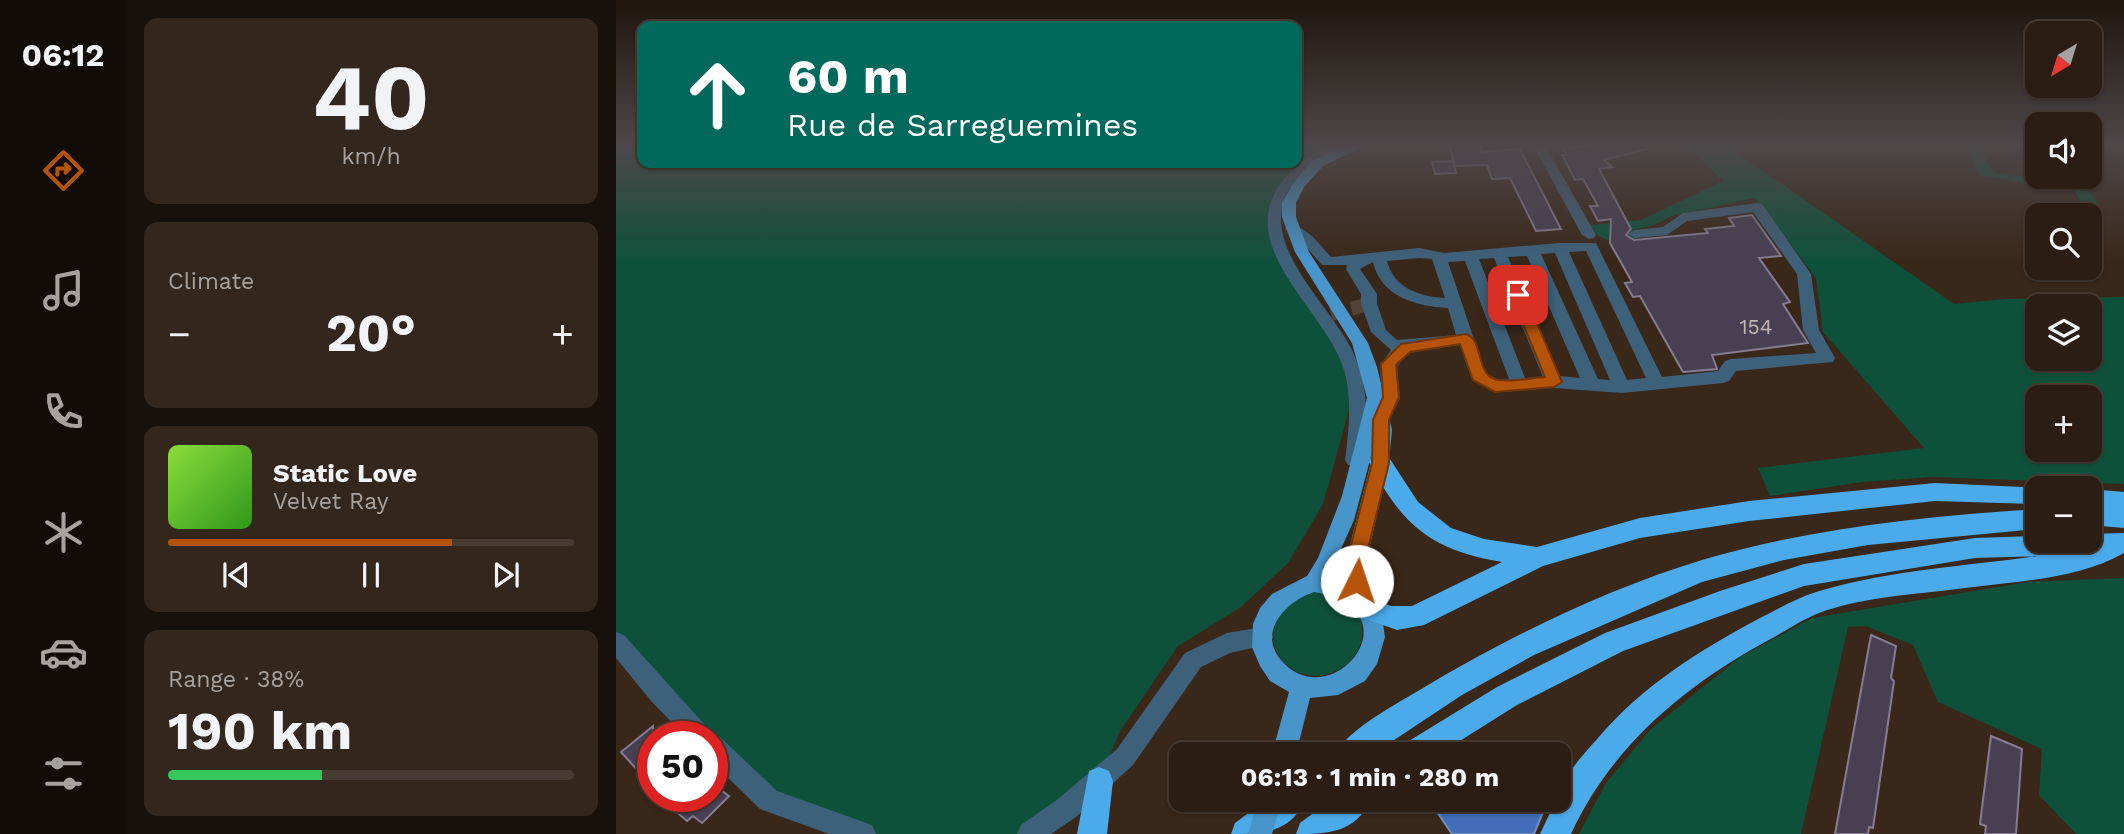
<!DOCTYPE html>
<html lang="en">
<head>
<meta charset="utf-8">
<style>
	:root { --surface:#2b1d13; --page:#33261c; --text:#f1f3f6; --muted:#a6a2a0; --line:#473b33; --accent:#b45309 }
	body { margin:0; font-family:"Work Sans",sans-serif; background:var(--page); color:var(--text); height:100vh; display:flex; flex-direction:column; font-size:26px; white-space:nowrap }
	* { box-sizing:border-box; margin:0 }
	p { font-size:23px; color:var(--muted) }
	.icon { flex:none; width:38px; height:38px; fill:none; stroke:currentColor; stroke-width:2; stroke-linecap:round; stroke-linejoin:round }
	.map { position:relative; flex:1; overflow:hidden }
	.sheet { display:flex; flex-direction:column; gap:18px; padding:18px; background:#18100a; width:490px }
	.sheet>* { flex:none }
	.banner { position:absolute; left:21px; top:21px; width:665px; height:147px; border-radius:14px; box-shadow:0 2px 5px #0004,0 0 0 2px var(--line); background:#00695c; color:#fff; overflow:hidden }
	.needle { width:46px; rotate:218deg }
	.fabs { position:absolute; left:1409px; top:21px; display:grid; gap:14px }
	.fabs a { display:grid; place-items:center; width:77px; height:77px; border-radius:14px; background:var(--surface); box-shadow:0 2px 5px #0004,0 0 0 2px var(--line); font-size:35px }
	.speed { position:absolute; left:21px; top:721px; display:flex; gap:14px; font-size:35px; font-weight:700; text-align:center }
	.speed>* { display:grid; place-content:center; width:91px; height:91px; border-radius:50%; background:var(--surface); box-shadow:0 2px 5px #0004,0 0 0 2px var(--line); line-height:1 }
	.speed .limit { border:10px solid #d22; background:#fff; color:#111 }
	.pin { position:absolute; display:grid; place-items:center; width:60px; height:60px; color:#fff; margin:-30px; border-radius:14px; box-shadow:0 4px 10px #0006 }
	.me { position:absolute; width:77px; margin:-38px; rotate:4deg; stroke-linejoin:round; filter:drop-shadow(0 0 5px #0008) }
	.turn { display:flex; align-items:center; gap:24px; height:147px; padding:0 35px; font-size:32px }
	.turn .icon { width:91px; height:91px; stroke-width:2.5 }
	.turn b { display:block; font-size:49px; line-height:60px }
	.big { font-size:52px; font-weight:700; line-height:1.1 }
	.sheet .card { flex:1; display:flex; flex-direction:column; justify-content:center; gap:10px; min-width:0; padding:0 24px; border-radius:14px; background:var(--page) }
	.sheet .dial { align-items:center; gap:0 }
	.dial b { font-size:91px; line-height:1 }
	.song { display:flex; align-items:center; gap:21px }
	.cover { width:84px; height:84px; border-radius:10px; background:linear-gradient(135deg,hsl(90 70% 55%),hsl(110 70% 35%)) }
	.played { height:7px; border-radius:4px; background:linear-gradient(90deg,var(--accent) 70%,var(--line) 70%) }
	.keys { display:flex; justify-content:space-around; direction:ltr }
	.heat { display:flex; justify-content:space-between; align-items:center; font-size:38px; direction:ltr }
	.charge { height:10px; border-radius:5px; background:linear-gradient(90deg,#34c759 38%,var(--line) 0) }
	.trip { position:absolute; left:553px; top:742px; width:402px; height:70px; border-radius:14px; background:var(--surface); box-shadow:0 2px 5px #0004,0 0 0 2px var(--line); font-weight:700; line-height:70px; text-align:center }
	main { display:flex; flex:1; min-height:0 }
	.tabs { display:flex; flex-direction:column; width:126px; justify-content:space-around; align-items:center; background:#110c08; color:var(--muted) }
	.tabs .icon { width:49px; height:49px }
	.tabs .active { color:var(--accent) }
	.tabs b { font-size:32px; color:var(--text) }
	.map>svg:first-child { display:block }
	.green { fill:#0e513a; fill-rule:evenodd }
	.water { fill:#416dba; stroke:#738ec2; stroke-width:2 }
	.building { fill:#483f53; stroke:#867d93; stroke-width:2 }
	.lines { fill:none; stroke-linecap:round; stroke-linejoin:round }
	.minor-tunnel { stroke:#534235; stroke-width:14; stroke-dasharray:14 7; stroke-linecap:butt }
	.minor { fill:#3e617b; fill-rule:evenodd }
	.major { fill:#4895cb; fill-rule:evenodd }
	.highway { fill:#4aaaea; fill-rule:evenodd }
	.major-bridge { stroke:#4895cb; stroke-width:23 }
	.route { fill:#b45309; stroke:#753606; stroke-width:2 }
	.labels { text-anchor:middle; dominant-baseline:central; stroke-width:5; stroke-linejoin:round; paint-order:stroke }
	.number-label { font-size:21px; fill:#c0b5b3 }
</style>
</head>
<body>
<main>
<nav class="tabs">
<b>06:12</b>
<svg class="icon active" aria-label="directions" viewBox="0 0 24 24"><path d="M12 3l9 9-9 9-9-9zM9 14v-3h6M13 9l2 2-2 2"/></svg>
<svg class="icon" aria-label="music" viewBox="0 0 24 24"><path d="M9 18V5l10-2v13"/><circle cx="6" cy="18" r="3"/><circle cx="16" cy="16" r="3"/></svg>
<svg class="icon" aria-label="phone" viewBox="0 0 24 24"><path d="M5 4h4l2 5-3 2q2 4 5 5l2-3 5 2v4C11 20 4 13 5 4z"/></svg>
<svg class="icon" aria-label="climate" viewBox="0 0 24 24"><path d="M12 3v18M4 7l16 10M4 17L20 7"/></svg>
<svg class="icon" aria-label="car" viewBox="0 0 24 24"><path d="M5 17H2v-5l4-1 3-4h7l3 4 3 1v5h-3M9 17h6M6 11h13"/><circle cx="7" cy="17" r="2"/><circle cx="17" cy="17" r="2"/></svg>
<svg class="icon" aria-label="filters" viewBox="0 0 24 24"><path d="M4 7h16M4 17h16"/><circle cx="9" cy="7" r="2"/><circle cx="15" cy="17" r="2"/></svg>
</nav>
<section class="sheet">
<div class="card dial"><b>40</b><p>km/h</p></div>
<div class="card"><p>Climate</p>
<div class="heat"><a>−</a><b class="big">20°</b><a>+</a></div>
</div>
<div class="card">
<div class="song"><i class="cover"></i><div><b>Static Love</b><p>Velvet Ray</p></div></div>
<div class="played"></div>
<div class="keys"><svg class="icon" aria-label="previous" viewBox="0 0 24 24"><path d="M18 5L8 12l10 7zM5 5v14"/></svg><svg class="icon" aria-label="pause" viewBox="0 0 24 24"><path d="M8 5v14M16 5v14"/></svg><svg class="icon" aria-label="next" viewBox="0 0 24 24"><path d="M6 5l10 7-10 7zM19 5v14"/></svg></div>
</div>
<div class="card"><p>Range · 38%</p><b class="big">190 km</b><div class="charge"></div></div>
</section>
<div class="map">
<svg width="1508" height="834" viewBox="0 0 1508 834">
	<rect width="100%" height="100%" fill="#392719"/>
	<g class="green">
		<path d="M0,145H26V163H681V145H716C682,158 660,183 655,219L725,354L735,403L707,504L672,563L625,607L562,646L504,731L483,781L413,834H247L176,804L0,657Z"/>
		<path d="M1071,145H1110L1338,304L1388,299L1508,297V484L1316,477L1246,482L1154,496L1142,468L1308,448L1207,332L1200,278L1139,198L1056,216L1038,225L1017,230L1021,240C1003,242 982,244 975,225L1025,220L1107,181ZM1421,306H1474V359H1421ZM1421,397H1474V450H1421Z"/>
		<polygon points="1350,145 1363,145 1377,172 1471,188 1483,205 1465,202 1459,191 1363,175"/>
		<polygon points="1508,578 1508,834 1460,834 1423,795 1426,749 1322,702 1297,645 1250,626 1232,627 1185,834 963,834 990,783 1034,730 1124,657 1196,618 1412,582"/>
		<path d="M700,591C708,593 720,593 727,597C737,602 745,615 746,626C751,674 685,695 662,654C646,624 673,598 700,591Z"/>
	</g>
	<g class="water">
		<polygon points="873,744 918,749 924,754 846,754"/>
		<polygon points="813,800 932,800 918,834 836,834"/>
	</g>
	<g class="building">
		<polygon points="833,145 863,145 866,152 904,149 945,229 920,231 894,178 876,179 871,165 839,166"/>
		<polygon points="979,145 1030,145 1031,149 988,160 996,167 983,169 1015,229 1010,235 1018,240 1092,233 1089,229 1118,226 1113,218 1136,215 1165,256 1143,258 1174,302 1167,304 1192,343 1096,355 1101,369 1067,372 1024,296 1017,297 1009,283 1016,282 994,243 995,219 982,221 974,206 982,206 967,179 959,180 946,155 950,155 946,148"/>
		<polygon points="837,161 840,173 819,174 816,162"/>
		<polygon points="1255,635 1280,646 1275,678 1278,681 1257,828 1253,827 1252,834 1219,834"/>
		<polygon points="37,726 37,762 24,773 5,752"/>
		<polygon points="1375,736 1406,749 1400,834 1369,834 1370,826 1364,824"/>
		<polygon points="105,790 113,796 86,823 77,816 71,821 51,804 60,796 96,796 96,791"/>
	</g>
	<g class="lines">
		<polyline class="minor-tunnel" points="715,314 753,304"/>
		<g class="minor">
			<path d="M716,145H734C714,163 687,162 671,193C644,246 714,305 736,350C747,373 751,397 750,423C750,436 751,453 744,465H732L729,460C733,429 737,394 726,364C705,307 619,246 665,183C678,165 696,153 716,145Z"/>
			<polygon points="917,145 929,145 980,235 978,238 973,239 966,235"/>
			<path d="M1141,203L1146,204L1195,274L1203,330L1219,358L1217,362L1120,371L1113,381L1107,383L1006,393L938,388L879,392L856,380L844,345L794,352L781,366L784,398L771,425H759L756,420L766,398L764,366L775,350L755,332L745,304V294L730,269L731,265H706L686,242L669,229L671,226C689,223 704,245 715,257L803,248L828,253L943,243H980L1046,377L1102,371L1109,361L1115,359L1200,353L1187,330L1181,274L1137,212L1071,221L1051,235L1019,238L1012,234L1019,230L1047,227L1067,213ZM970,251L1030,378L1011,380L953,252ZM939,253L994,380L982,379L925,254ZM911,256L964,378L944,376L892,257ZM803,258L816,259L829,298C802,296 778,288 771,261ZM878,258L927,377L909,378L863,259ZM849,261L893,379L882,380L869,372L832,262ZM757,262C765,297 800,306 832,308L840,335L781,340L770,330L761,304V294L744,269Z"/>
			<polygon points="646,627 654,630 657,637 654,644 614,653 585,667 517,765 460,817 435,834 401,834 405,825 442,799 501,749 569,653 611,633"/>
			<polygon points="0,632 8,635 97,734 104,737 161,791 256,825 260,834 213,834 144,809 96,762 96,737 70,737 36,702 0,658"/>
		</g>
		<path class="major" d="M733,145H750L707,166L688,187L680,203V217L693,252L752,343L761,367L776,430L773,462L754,545L752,594L766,617L769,637L761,664L749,681L722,695L694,698L680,754H656L673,692L654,681L644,666L636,647L637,624L644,608L656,594L691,576L702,558L726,496L751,398L736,343L679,252L666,217V203L677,183L697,160ZM755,456V462L734,545L732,581L713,576L738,520ZM698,592C804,610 715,719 665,660C641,632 670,601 698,592Z"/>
		<g class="highway">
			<path d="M764,453L772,456L802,502L835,528L868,539L921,547L1024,518L1133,501L1319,483L1428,488H1421V504L1319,501L1133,521L1024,538L927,566L808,625L781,630L744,617L740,609L744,601L753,598L775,606H796L886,562C814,550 786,525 753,462L756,456Z"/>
			<polygon points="1474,489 1508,492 1508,528 1474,525"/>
			<path d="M1421,509V529L1252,545L1168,560L1086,582L918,655L846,695L757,754H720C730,730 784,702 807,688C890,638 993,588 1086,560C1195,528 1308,516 1421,509Z"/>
			<path d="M1508,533V553C1459,581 1389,582 1333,590C1291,595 1243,598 1203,613C1185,620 1168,632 1151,641C1068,686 995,747 955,834H924L940,800H943C943,779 969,753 982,738C1026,686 1084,650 1144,618C1164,608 1184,596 1207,590C1276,570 1351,566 1422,556L1359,558L1188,586L1007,651L901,705L823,754H784L788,744L881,687L989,633L1104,591L1188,564L1359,538L1421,536V541H1474V534Z"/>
			<polygon points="483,767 493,771 497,781 491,834 461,834 473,771"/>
			<path d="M650,800H689C675,833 646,834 615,834L619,823Z"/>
			<path d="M715,800H754C740,833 711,834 680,834L684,823Z"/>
		</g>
		<polyline class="major-bridge" points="644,834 654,800"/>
	</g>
	<linearGradient id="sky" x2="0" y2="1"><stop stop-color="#1f150e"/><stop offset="0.55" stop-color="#4e4749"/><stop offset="1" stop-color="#4e4749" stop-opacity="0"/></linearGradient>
	<rect width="1508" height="262" fill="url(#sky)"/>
	<path class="route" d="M902,291L909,295L946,382L938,387L879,392L857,380L844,344L794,352L780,365L783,397L773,420V463L753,545L748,587H735L732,581L735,545L756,463L757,420L767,397L765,364L785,344L850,334C869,340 858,377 883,380C898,382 914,378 929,377L895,295Z"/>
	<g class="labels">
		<g class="number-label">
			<text x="1140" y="326">154</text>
		</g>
	</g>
</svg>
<div class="fabs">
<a><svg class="needle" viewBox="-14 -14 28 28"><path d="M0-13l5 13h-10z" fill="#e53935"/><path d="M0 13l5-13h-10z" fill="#a6a2a0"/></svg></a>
<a><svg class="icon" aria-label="sound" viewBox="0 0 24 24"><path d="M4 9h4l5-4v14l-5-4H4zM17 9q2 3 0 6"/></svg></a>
<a><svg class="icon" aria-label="search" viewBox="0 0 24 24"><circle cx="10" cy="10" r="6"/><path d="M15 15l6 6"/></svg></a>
<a><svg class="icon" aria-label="layers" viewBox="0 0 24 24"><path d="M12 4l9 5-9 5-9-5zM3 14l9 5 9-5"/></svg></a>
<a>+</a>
<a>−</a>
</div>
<div class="speed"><div class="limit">50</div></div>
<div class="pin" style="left:902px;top:295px;background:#d93025"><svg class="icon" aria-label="arrive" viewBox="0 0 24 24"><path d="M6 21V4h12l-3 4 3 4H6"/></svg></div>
<svg class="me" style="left:741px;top:581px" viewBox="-20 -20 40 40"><circle r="19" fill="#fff"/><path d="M0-13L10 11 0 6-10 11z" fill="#b45309"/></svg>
<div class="trip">06:13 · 1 min · 280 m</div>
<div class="banner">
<div class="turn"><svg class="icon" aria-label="ahead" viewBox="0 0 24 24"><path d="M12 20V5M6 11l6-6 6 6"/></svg><div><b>60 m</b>Rue de Sarreguemines</div></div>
</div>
</div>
</main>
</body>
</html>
